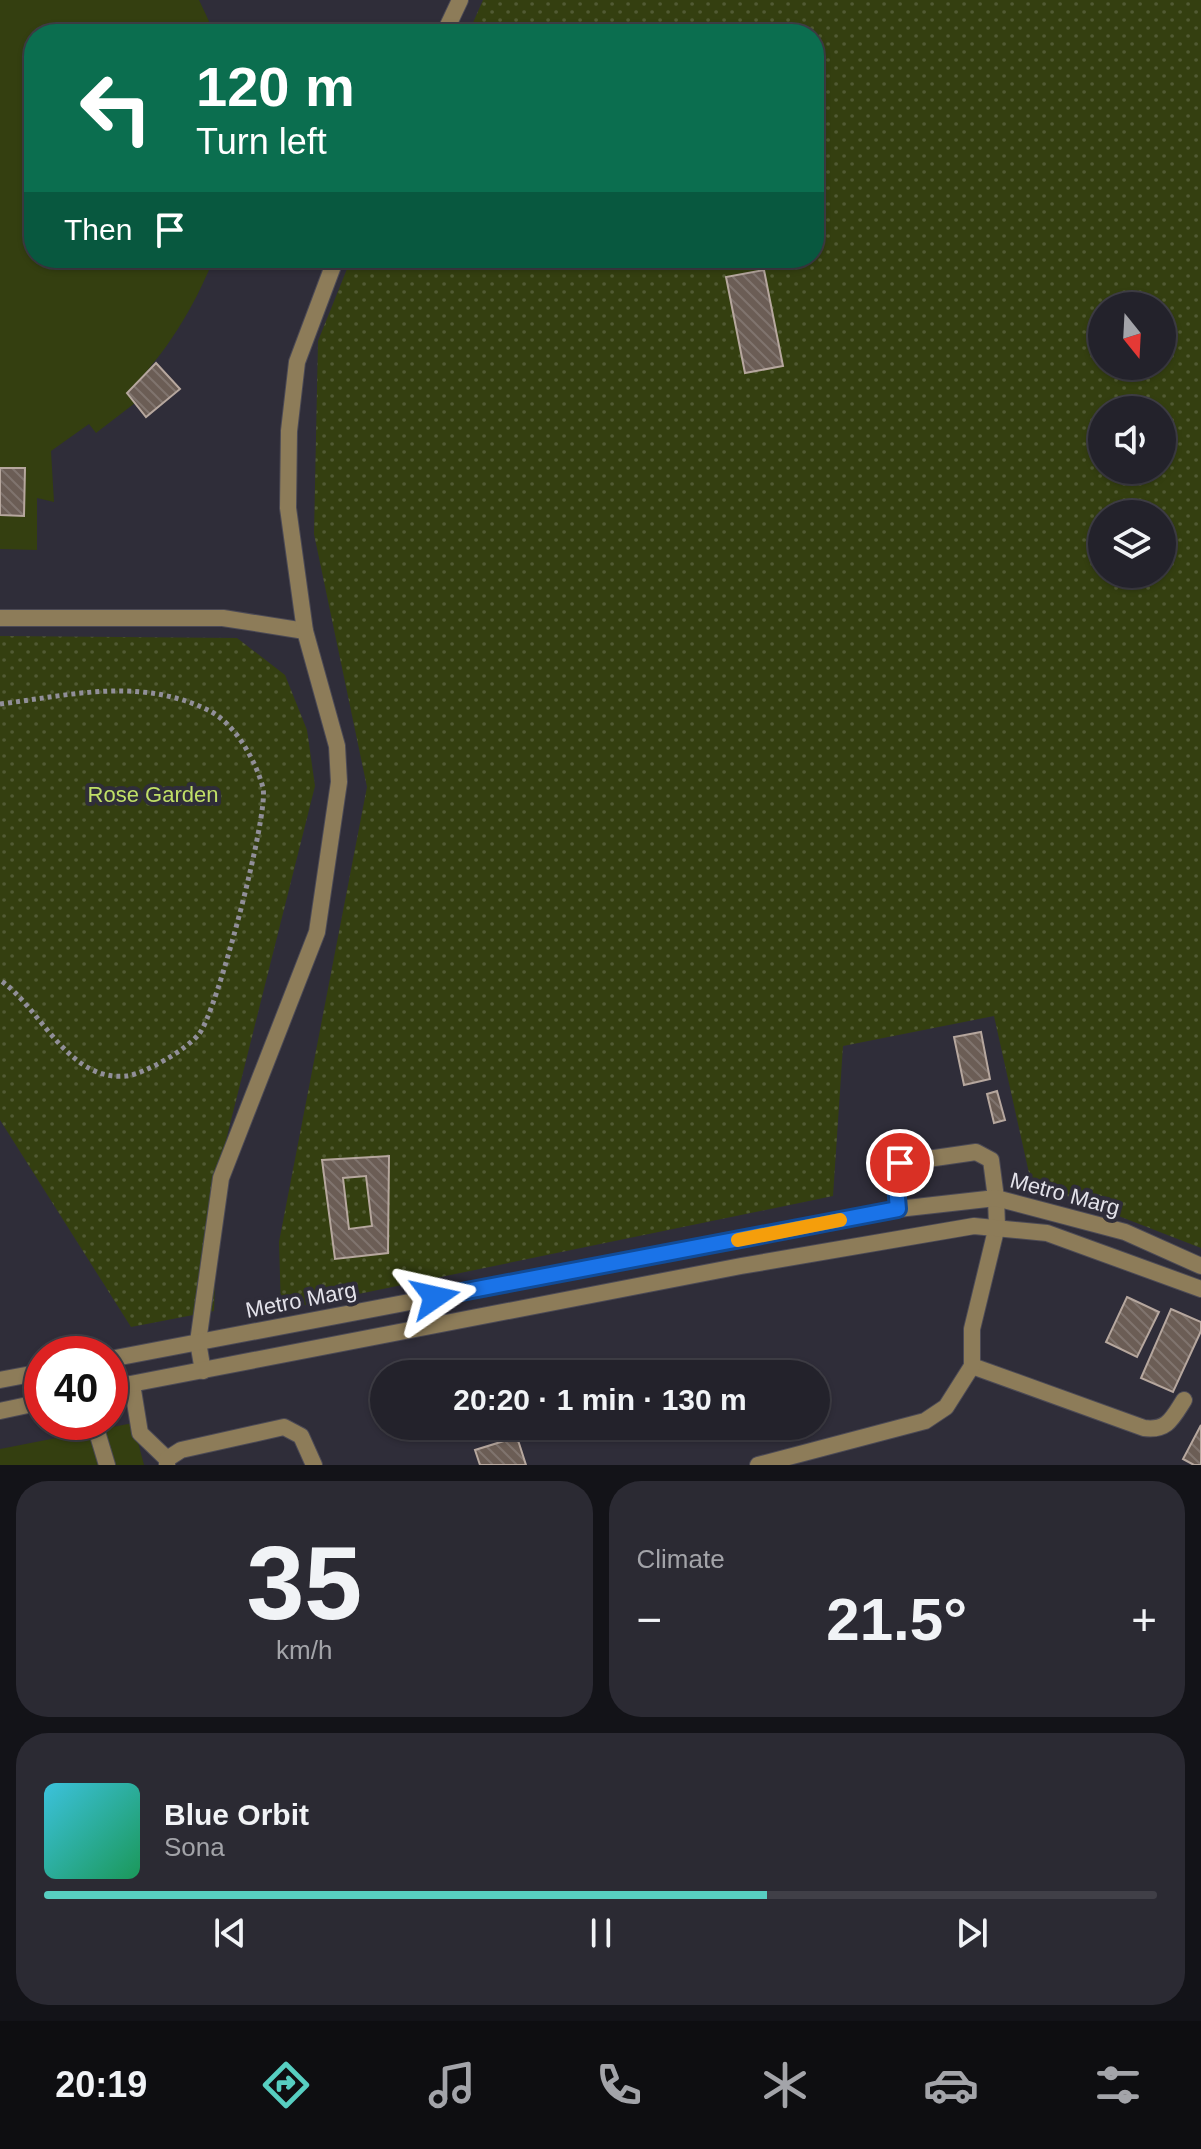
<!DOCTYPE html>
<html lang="en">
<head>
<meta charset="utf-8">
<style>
	:root { --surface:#23222b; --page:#2b2a33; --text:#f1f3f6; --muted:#a3a4a9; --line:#403f47; --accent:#57cec1 }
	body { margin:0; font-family:Helvetica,sans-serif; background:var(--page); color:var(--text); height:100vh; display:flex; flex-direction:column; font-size:30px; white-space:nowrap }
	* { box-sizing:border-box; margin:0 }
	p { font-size:26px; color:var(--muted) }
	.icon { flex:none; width:44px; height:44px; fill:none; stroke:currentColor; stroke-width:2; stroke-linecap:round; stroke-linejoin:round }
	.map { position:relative; height:1465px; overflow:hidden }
	.details { display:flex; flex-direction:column; gap:16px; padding:16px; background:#131318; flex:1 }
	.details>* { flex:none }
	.hud { position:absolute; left:24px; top:24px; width:800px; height:244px; border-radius:32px; box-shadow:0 2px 6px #0004,0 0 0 2px var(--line); background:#0b6e4f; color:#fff; overflow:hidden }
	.needle { width:52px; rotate:162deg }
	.buttons { position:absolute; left:1088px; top:292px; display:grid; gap:16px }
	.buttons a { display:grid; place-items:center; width:88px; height:88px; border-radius:50%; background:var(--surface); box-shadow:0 2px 6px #0004,0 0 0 2px var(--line); font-size:40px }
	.speed { position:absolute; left:24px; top:1336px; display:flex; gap:16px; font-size:40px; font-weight:700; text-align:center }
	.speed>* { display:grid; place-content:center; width:104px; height:104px; border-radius:50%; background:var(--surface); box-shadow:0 2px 6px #0004,0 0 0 2px var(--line); line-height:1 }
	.speed .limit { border:12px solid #d22; background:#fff; color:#111 }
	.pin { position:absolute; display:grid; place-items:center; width:68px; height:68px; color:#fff; margin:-34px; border:4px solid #fff; border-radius:50%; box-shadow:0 2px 8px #0007 }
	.me { position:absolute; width:88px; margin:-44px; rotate:79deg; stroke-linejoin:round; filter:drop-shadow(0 0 6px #0008) }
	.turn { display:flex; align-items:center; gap:28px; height:168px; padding:0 40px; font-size:36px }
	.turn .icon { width:104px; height:104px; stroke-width:2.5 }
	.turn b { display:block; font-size:56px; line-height:68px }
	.then { display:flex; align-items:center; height:76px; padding:0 40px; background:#0003; gap:16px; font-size:30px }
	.big { font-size:60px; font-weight:700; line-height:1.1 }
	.details .tile { flex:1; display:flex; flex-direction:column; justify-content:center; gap:12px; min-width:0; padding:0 28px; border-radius:32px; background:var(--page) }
	.details .dial { align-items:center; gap:0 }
	.dial b { font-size:104px; line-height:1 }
	.song { display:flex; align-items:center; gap:24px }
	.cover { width:96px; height:96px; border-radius:12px; background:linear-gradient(135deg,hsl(190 70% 55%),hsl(150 70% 35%)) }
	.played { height:8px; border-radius:4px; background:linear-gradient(90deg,var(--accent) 65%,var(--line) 65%) }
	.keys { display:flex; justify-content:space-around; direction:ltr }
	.heat { display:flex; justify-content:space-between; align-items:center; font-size:44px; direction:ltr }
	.details .tiles { flex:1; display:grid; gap:16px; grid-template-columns:1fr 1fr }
	.tile:last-child { grid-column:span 2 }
	.trip { position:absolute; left:370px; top:1360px; width:460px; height:80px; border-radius:40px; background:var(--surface); box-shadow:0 2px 6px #0004,0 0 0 2px var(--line); font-weight:700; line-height:80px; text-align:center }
	.tabs { display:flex; height:128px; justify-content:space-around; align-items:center; background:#0e0e11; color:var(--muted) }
	.tabs .icon { width:56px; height:56px }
	.tabs .on { color:var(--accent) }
	.tabs b { font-size:36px; color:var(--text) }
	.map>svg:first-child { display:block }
	.grass { fill:url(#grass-dots); fill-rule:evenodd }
	.garden { fill:#343f10 }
	.building { fill:url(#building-back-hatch); stroke:#b6a79e; stroke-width:2; fill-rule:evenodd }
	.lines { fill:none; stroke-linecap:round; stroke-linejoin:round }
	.service-casing { stroke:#4c4a55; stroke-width:18 }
	.minor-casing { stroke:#4c4a55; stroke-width:18 }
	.tertiary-casing { stroke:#4c4a55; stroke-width:18 }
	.path { stroke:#918f99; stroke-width:5; stroke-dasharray:4 4; stroke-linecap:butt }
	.service { stroke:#8d7c59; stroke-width:16 }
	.minor { stroke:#8d7c59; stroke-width:16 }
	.tertiary { stroke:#8d7c59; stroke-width:16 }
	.route-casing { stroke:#114b97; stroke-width:20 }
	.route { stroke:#1a73e8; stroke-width:14 }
	.slow { stroke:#f59e0b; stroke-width:14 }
	.labels { text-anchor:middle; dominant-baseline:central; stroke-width:8; stroke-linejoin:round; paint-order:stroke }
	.park-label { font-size:22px; fill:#c0df67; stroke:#2f2d39 }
	.street-label { font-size:22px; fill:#e3e2ea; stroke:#2f2d39 }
</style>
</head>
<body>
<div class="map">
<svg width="1201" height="1465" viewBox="0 0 1201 1465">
	<defs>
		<pattern id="grass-dots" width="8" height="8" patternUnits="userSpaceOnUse" patternTransform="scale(2)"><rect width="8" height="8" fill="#343f10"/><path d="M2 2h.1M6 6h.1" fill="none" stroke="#515a33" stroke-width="1.8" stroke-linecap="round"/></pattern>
		<pattern id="building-back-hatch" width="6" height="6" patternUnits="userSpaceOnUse" patternTransform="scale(2)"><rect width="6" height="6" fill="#6b5d55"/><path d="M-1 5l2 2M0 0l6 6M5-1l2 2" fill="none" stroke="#80746e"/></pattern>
	</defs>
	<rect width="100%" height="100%" fill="#2f2d39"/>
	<g class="grass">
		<path d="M483,0H1201V1248L1031,1182L994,1016L843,1046L833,1196L281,1310L279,1242L367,787L314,534L318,341L349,264L352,258H814V34H468ZM1102,306H1162V366H1102ZM1102,410H1162V470H1102ZM1102,514H1162V574H1102Z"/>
		<polygon points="0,636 237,638 285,675 307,730 315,786 219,1168 214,1311 131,1327 0,1120"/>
	</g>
	<g class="garden">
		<path d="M0,0H199L215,34H34V258H214C193,310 166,353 127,393L135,403L96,433L89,424L51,451L54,502L37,498V550L0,549Z"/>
		<polygon points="133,1423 144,1465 0,1465 0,1449"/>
	</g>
	<g class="building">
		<polygon points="764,270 783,366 745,373 726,277"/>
		<polygon points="156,363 180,389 146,417 127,393"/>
		<polygon points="0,468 25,468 24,516 0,515"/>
		<polygon points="981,1032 990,1079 964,1085 954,1037"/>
		<polygon points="997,1091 1005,1120 994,1123 987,1094"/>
		<path d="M389,1156L388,1253L335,1259L322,1160ZM366,1176L372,1226L349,1229L343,1178Z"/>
		<polygon points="1127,1297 1159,1312 1137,1357 1106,1342"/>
		<polygon points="1171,1309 1201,1322 1201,1331 1173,1392 1141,1378"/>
		<polygon points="1201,1425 1201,1465 1194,1465 1183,1459"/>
		<polygon points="517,1437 526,1465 480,1465 475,1450"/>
	</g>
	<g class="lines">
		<g class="service-casing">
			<g id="service">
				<polyline points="444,34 460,0"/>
				<polyline points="0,618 223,618 305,631"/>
				<polyline points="898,1209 895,1174 900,1163 976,1152 991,1160 996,1198"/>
				<polyline points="203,1371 198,1342 221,1178 317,932 339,782 337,746 305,631 288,508 289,431 297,362 336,258"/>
				<polyline points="132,1384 140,1433 167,1459 167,1465"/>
				<polyline points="167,1459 181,1450 284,1427 301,1436 314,1465"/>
			</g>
		</g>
		<g class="minor-casing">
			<g id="minor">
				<path d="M972,1366L1144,1428C1167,1431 1172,1419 1184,1400"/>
				<polyline points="94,1422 107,1465"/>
				<polyline points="758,1465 925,1421 946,1407 972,1366 972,1329 997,1226 996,1198"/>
			</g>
		</g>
		<g class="tertiary-casing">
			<g id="tertiary">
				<polyline points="110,1359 898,1209 996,1198 1125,1232 1201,1266"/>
				<polyline points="0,1380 42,1372"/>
				<polyline points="110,1388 741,1266 974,1226 1047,1233 1201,1289"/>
				<polyline points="0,1411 42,1402"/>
			</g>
		</g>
		<path class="path" d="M0,704C72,695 139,677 208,710C235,723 256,761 263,788C269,814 217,1012 199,1034C187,1049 145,1074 126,1076C68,1082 40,1007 0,980"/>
		<use href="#service" class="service"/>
		<use href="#minor" class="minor"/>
		<use href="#tertiary" class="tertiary"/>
	</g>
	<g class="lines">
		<g class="route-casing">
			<polyline id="route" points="435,1297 898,1209 895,1174 900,1163"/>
		</g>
		<use href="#route" class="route"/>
		<polyline class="slow" points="738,1240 840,1220"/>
	</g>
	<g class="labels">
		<g class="park-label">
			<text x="153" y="794">Rose Garden</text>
		</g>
		<g class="street-label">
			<text transform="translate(1065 1194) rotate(15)">Metro Marg</text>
			<text transform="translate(301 1300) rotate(-11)">Metro Marg</text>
		</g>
	</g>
</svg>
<div class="buttons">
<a><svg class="needle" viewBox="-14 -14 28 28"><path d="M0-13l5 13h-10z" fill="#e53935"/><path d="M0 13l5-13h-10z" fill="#a3a4a9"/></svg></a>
<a><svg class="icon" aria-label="sound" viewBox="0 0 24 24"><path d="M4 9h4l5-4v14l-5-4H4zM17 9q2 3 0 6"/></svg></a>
<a><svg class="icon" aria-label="layers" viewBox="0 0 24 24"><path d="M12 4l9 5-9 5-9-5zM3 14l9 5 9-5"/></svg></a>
</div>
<div class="speed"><div class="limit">40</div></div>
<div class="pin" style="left:900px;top:1163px;background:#d93025"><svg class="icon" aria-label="arrive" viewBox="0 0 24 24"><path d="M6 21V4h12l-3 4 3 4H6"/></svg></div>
<svg class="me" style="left:435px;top:1297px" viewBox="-20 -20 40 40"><path d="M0-17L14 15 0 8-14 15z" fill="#1a73e8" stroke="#fff" stroke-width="4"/></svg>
<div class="trip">20:20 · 1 min · 130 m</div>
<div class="hud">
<div class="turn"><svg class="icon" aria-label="left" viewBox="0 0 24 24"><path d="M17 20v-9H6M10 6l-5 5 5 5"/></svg><div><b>120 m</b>Turn left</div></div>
<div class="then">Then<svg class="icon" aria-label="arrive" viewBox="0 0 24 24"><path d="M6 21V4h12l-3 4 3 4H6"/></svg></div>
</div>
</div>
<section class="details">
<div class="tiles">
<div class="tile dial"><b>35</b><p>km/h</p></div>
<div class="tile"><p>Climate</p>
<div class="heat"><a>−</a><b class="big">21.5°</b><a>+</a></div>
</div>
<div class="tile">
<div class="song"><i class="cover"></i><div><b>Blue Orbit</b><p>Sona</p></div></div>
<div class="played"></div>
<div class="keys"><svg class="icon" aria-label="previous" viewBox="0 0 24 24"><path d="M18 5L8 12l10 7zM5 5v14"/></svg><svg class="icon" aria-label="pause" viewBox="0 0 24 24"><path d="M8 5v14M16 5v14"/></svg><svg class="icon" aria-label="next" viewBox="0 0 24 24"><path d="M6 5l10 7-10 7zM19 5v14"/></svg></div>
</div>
</div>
</section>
<nav class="tabs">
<b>20:19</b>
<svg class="icon on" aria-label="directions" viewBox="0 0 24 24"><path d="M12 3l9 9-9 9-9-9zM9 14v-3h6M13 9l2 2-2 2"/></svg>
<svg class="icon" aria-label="music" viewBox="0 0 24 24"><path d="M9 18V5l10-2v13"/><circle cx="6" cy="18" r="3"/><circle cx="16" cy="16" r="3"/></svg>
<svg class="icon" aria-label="phone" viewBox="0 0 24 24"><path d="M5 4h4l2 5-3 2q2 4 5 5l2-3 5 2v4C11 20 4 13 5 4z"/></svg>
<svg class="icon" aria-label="climate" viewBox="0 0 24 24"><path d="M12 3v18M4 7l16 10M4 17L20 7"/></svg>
<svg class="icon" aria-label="car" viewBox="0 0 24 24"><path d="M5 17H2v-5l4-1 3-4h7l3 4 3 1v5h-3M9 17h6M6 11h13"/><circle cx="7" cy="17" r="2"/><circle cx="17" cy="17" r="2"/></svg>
<svg class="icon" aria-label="filters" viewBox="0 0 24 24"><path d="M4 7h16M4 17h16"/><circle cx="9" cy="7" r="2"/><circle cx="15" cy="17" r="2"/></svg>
</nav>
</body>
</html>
